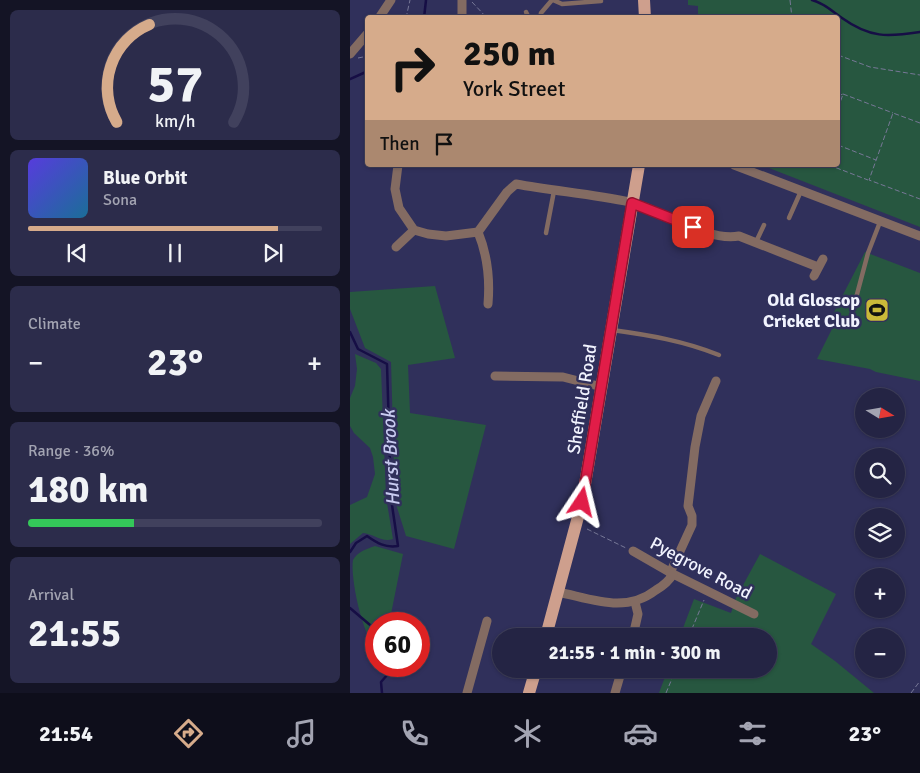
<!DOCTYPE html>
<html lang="en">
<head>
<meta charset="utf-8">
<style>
	:root { --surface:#242444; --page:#2c2c4b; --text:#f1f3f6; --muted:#a3a4b2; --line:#41415d; --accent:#d6ab8b }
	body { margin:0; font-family:Signika,sans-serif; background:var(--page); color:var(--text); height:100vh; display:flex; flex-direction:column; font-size:19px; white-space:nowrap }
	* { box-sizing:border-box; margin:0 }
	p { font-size:16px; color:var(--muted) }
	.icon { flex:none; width:28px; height:28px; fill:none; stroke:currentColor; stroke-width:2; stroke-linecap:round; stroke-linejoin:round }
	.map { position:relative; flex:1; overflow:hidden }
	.sheet { display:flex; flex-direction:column; gap:10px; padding:10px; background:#141425; width:350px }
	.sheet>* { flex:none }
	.hud { position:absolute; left:15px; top:15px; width:475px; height:152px; border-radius:5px; box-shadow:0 1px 4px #0004,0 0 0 1px var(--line); background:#d6ab8b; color:#111; overflow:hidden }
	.needle { width:32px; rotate:101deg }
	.fabs { position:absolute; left:505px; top:388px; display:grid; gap:10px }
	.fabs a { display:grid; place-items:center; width:50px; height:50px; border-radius:50%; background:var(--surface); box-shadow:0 1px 4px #0004,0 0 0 1px var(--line); font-size:25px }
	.speed { position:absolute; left:15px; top:612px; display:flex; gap:10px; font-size:25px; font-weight:700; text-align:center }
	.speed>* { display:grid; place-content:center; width:65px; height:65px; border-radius:50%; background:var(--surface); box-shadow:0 1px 4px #0004,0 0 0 1px var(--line); line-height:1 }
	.speed .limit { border:8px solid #d22; background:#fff; color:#111 }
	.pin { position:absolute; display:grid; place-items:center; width:42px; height:42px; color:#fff; margin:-21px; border-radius:10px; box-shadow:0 2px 8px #0006 }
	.me { position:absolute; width:55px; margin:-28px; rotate:10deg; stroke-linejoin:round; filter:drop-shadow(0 0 4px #0008) }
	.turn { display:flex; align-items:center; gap:18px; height:105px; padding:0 15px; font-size:22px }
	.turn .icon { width:65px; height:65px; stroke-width:2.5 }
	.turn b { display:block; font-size:35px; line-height:42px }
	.then { display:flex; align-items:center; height:48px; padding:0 15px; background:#0003; gap:10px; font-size:19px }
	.big { font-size:38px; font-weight:700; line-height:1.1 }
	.sheet .widget { flex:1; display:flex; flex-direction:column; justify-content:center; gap:8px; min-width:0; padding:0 18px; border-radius:8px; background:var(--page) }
	.sheet .dial { align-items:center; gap:0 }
	.dial svg { height:130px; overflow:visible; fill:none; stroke:var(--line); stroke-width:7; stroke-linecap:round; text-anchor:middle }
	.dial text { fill:var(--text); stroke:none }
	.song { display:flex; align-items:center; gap:15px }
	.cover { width:60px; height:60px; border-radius:8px; background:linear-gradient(135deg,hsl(250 70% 55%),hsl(200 70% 35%)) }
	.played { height:5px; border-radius:2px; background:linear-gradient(90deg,var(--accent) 85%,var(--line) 85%) }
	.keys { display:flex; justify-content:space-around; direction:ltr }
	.heat { display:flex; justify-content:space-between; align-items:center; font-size:28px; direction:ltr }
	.charge { height:8px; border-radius:4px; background:linear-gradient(90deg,#34c759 36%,var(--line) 0) }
	.trip { position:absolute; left:142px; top:628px; width:285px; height:50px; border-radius:25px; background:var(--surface); box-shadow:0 1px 4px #0004,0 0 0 1px var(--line); font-weight:700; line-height:50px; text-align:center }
	.dock { display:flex; height:80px; justify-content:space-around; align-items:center; background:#0e0e1b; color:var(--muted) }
	.dock .icon { width:35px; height:35px }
	.dock .active { color:var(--accent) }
	.dock b { font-size:22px; color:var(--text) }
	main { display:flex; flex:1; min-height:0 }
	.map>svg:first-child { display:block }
	.green { fill:#275740 }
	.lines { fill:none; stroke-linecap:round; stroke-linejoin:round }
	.stream { stroke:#160e45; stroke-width:2.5 }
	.path { stroke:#777897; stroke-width:1; stroke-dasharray:5 2.5; stroke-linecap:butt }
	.lane { stroke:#836b62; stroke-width:4.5 }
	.street { stroke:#836b62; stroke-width:9 }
	.primary { stroke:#ce9f8d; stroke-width:12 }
	.route-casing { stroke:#92132f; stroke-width:12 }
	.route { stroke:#e11d48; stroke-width:9 }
	.labels { text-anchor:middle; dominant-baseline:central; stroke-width:5; stroke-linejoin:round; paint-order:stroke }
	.poi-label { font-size:18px; font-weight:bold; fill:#f1f3fe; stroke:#30305b; text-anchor:end }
	.street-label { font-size:18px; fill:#f1f3fe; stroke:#30305b }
	.water-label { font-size:19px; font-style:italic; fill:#c8cbf0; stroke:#30305b }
</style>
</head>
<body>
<main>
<section class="sheet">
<div class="widget dial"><svg viewBox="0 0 100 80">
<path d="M14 69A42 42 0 1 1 86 69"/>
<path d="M14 69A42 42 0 0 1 34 9" stroke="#d6ab8b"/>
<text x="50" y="56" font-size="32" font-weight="700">57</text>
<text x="50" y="72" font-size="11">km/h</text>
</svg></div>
<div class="widget">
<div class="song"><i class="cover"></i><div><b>Blue Orbit</b><p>Sona</p></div></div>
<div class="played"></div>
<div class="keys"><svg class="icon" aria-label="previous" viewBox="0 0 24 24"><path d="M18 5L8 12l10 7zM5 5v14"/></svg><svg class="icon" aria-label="pause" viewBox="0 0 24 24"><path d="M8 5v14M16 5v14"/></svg><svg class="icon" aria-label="next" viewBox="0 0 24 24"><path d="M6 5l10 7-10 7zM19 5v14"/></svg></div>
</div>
<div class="widget"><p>Climate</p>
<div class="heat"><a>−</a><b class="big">23°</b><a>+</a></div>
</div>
<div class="widget"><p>Range · 36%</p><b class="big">180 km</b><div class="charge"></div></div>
<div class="widget"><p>Arrival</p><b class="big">21:55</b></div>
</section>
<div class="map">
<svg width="570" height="693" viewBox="0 0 570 693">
	<rect width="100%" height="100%" fill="#30305b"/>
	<g class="green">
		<polygon points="338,0 570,0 570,227 419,168 420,165 488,165 488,18 348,17 348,6 338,5"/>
		<polygon points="515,252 570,273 570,381 526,372 520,369 467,359 485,323 481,318"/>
		<polygon points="85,286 105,358 58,365 60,413 136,425 104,549 56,536 45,501 41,362 15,348 0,309 0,292"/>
		<path d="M5,354L26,363L31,369L36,497L43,539C32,543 24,534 13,533L0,544V505L17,497L25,474L23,457L20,448L4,433L0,426V398L5,386L7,369Z"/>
		<path d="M25,546L53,554L39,624H26V647C12,636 0,576 3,560C8,551 17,549 25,546Z"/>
		<polygon points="410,554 486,594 461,644 485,661 524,693 309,693 318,669 419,669 419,636 330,636 344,599 381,613 386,598"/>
	</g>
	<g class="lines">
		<g class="stream">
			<path d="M462,0C474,3 482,11 492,18C520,38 537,37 570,32"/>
			<polyline points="74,18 76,0"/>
			<polyline points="0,79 18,71"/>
			<path d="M0,332L8,349L37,364L41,498L48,546C35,548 27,543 17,536L6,543L0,552"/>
			<polyline points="0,608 26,630"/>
			<polyline points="32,693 31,682 45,666"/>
		</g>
		<g class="path">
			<polyline points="440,0 442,18"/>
			<polyline points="122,2 137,18"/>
			<polyline points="56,18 60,0"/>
			<polyline points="488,55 520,67 570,75"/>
			<polyline points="8,58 18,56"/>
			<polyline points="493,94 543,113"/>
			<polyline points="488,96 493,94 488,109"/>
			<polyline points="570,123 543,113 519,180 570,199"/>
			<polyline points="488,145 526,160"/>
			<polyline points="479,165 518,180"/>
			<polyline points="237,529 276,548"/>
			<polyline points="339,636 354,600"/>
			<polyline points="316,693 326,669"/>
			<polyline points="561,693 570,681"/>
		</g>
		<g class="lane">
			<polyline points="203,0 212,4 251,1"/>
			<polyline points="176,12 179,18"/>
			<polyline points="190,18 191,13 202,0"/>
			<polyline points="439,218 451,191"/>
			<polyline points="196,233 204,191"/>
			<polyline points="406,242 414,225"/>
			<polyline points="502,313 518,253 530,222"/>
			<path d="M262,330C299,335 334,341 369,355"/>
		</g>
		<g class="street">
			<polyline points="112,0 112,18"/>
			<polyline points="29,18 41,0"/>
			<polyline points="0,54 18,33"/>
			<path d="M48,165L45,189L49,208L64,230L78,234L96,236L128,232L157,192L166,184C204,191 242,194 280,202C313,210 356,242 389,236L468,267"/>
			<polyline points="384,165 570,236"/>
			<path d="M128,232C137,254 140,280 138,304"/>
			<polyline points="46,247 64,230"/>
			<polyline points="464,276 473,259"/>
			<polyline points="145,376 213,377 252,387"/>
			<polyline points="283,551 323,574 404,614"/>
			<polyline points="320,573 342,525 342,516 338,506 345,447 351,416 366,381"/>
			<path d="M208,592C242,599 275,614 306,590C313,586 319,581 323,574"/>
			<polyline points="283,636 288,614 285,602"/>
			<polyline points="117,693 137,621"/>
			<polyline points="265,693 272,669"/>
		</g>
		<g class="primary">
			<polyline points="294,0 295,18"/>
			<polyline points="196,636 232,502 289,165"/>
			<polyline points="179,693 186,669"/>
		</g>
	</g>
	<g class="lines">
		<g class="route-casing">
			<polyline id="route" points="232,502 282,203 343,227"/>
		</g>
		<use href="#route" class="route"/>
	</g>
	<defs>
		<g id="stadium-square" transform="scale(1.25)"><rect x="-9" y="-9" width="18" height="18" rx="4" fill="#cbb939" stroke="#30305b"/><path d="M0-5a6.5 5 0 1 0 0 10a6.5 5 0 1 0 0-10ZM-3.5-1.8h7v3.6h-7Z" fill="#111"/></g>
	</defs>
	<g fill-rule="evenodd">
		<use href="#stadium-square" x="527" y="310"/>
	</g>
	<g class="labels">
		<g class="poi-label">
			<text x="510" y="300">Old Glossop<tspan x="510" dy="21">Cricket Club</tspan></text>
		</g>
		<g class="street-label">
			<text transform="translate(232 399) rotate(-81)">Sheffield Road</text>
			<text transform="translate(351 568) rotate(28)">Pyegrove Road</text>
		</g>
		<g class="water-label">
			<text transform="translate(41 458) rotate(-93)">Hurst Brook</text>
		</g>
	</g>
</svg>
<div class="fabs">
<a><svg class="needle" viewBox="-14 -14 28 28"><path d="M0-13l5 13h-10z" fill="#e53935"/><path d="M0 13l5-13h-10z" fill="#a3a4b2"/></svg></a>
<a><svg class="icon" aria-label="search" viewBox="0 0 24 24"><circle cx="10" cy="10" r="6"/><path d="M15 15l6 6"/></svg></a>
<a><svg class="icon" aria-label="layers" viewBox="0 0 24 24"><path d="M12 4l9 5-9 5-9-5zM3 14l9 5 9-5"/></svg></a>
<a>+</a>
<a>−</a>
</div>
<div class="speed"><div class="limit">60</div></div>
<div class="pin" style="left:343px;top:227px;background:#d93025"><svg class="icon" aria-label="arrive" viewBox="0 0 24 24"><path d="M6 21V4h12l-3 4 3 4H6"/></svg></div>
<svg class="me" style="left:232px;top:502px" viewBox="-20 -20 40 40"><path d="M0-17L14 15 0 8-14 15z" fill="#e11d48" stroke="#fff" stroke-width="4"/></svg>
<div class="trip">21:55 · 1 min · 300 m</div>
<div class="hud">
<div class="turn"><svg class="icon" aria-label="right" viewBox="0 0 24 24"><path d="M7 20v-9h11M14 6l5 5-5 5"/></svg><div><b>250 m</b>York Street</div></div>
<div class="then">Then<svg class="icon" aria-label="arrive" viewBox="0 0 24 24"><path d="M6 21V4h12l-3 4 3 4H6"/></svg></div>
</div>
</div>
</main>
<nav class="dock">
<b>21:54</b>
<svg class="icon active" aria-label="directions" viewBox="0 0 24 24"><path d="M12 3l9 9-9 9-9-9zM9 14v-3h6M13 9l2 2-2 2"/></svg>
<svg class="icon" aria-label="music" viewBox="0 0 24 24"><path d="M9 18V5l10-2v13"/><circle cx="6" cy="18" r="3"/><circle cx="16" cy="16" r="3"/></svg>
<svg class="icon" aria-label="phone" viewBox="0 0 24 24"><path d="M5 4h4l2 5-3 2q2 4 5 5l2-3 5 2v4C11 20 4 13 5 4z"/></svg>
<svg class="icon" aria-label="climate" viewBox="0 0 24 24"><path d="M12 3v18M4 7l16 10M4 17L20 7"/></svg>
<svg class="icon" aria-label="car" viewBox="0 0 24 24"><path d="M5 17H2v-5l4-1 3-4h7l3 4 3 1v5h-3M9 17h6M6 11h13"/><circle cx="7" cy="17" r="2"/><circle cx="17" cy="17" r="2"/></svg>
<svg class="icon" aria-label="filters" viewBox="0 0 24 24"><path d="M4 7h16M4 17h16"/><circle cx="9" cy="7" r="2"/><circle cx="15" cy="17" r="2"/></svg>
<b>23°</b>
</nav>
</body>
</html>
